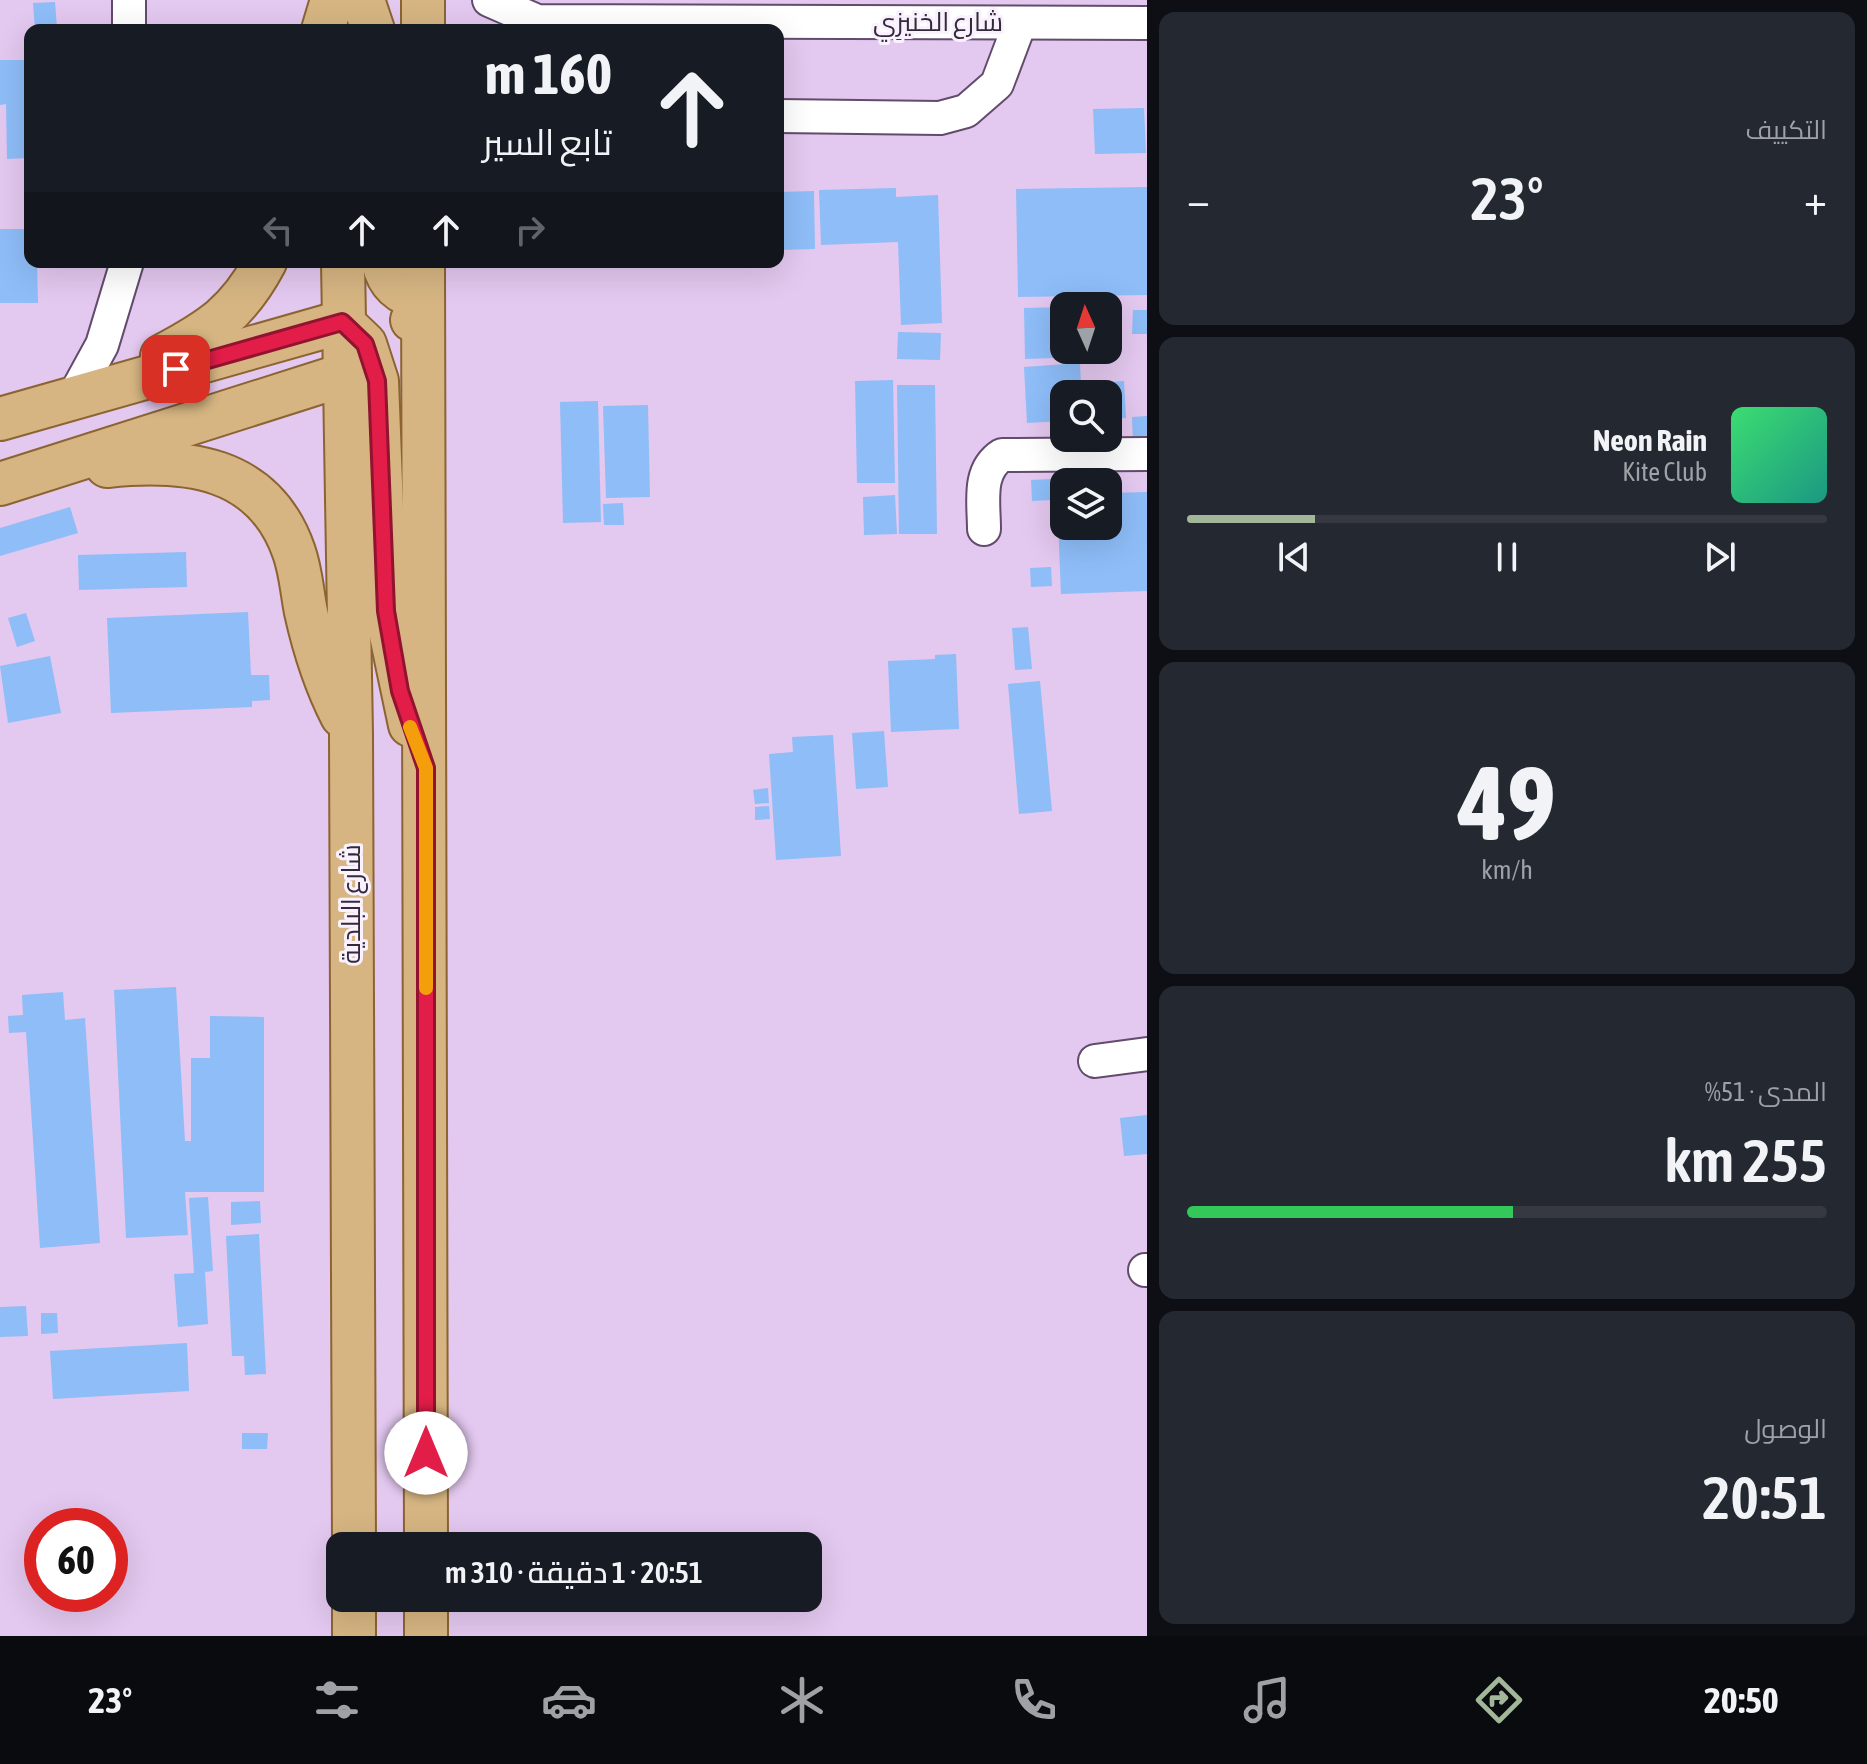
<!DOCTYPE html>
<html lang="ar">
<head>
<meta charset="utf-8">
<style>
	:root { --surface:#171b24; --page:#242831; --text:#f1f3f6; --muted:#9ea1a6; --line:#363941; --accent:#a2b699 }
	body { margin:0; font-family:"Asap Condensed",Cairo,sans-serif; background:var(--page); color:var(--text); direction:rtl; height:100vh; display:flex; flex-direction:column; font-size:30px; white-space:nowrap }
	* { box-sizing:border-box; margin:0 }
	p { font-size:26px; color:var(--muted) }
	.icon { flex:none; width:44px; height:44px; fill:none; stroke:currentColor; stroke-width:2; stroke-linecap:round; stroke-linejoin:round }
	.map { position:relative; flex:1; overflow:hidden; direction:ltr }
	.details { display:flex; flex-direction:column; gap:12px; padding:12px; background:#0d0f14; width:720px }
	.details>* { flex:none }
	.hud { position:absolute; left:24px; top:24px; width:760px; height:244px; border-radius:16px; box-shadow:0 8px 32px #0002; direction:rtl; background:#171b24; color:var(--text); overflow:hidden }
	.needle { width:52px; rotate:357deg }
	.fabs { position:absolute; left:1050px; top:292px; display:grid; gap:16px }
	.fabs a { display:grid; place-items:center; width:72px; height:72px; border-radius:16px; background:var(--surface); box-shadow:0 8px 32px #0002; font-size:40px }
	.speed { position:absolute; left:24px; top:1508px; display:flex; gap:16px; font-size:40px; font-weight:700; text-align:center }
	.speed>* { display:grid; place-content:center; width:104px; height:104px; border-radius:50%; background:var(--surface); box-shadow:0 8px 32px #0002; line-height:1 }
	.speed .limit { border:12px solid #d22; background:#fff; color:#111 }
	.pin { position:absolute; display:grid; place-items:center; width:68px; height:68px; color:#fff; margin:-34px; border-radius:16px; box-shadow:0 4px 12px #0006 }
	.me { position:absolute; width:88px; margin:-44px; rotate:0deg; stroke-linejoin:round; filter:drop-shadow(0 0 6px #0008) }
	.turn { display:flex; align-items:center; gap:28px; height:168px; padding:0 40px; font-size:36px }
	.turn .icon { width:104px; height:104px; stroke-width:2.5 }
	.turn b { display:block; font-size:56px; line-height:68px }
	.lanes { display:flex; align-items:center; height:76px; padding:0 40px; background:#0003; justify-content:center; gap:40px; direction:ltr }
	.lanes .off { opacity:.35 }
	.big { font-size:60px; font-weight:600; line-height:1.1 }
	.details .tile { flex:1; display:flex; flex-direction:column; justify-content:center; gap:12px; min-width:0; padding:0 28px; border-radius:16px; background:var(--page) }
	.details .dial { align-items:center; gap:0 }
	.dial b { font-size:104px; line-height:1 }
	.song { display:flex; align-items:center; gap:24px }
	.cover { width:96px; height:96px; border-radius:12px; background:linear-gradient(135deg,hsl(140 70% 55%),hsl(170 70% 35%)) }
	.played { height:8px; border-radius:4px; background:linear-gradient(90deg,var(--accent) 20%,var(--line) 20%) }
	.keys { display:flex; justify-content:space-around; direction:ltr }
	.heat { display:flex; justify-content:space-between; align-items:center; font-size:44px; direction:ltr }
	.charge { height:12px; border-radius:6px; background:linear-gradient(90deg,#34c759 51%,var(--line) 0) }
	.trip { position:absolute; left:326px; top:1532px; width:496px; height:80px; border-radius:16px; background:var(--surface); box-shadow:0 8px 32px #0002; font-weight:600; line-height:80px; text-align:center; direction:rtl }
	.tab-bar { display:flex; height:128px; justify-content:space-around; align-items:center; background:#090b0e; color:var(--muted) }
	.tab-bar .icon { width:56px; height:56px }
	.tab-bar .current { color:var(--accent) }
	.tab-bar b { font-size:36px; color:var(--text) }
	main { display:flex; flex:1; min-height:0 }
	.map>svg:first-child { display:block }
	.building { fill:#8ebdf8 }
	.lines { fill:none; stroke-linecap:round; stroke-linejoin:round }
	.minor-casing { stroke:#624b6c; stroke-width:36 }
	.major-casing { stroke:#8b6432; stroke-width:46 }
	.minor { stroke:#fff; stroke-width:32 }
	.major { stroke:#d6b582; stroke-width:42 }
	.route-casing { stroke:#92132f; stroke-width:20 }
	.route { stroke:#e11d48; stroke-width:14 }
	.slow { stroke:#f59e0b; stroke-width:14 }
	.labels { text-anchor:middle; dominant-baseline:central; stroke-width:6; stroke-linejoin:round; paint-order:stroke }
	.street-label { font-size:26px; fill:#332938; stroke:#f9f1fd }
</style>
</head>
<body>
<main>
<section class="details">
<div class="tile"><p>التكييف</p>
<div class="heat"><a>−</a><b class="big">23°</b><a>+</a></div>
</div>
<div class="tile">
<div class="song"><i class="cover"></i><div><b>Neon Rain</b><p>Kite Club</p></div></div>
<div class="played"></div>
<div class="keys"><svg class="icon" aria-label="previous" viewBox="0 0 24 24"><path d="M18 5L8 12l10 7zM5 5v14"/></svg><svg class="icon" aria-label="pause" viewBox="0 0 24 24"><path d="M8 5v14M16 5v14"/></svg><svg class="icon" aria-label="next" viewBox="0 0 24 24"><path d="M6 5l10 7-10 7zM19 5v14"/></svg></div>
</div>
<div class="tile dial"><b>49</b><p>km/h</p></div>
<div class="tile"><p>المدى · 51%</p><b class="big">255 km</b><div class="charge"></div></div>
<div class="tile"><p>الوصول</p><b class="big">20:51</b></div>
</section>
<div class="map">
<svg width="1147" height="1636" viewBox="0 0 1147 1636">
	<rect width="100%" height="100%" fill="#e3c8ef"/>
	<g class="building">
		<polygon points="55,2 57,28 35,29 33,3"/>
		<polygon points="0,60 26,60 28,158 7,159 6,104 0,105"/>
		<polygon points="1144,108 1146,153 1095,154 1093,109"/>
		<polygon points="1147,187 1147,295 1018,297 1016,189"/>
		<polygon points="896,188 896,197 938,195 942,323 901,325 898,242 821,245 819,190"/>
		<polygon points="814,191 815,249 778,250 778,192"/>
		<polygon points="0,229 30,229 30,262 37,262 38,303 0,303"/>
		<polygon points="1093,297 1093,306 1073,306 1073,298"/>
		<polygon points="1120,306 1121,340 1108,341 1108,307"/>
		<polygon points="1064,307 1064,350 1082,350 1082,357 1025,359 1024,308"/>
		<polygon points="1133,310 1147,310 1147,334 1132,334"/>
		<polygon points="898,332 941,333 940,360 897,359"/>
		<polygon points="1080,363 1081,384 1124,381 1126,418 1108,419 1108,394 1064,394 1064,421 1027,423 1024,367"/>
		<polygon points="893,380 895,483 857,483 855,381"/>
		<polygon points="897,385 935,385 937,534 899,534"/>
		<polygon points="598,401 601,522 563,523 560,402"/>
		<polygon points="648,405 650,497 606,498 603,406"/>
		<polygon points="1147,416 1147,441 1133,442 1132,417"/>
		<polygon points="1051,479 1052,500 1032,501 1031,480"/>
		<polygon points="1147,492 1147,591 1061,594 1057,496 1064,495 1064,526 1108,526 1108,493"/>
		<polygon points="895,495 897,534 864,535 863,497"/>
		<polygon points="623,503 624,525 604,525 603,504"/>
		<polygon points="70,507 78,533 0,556 0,528"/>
		<polygon points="186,552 187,587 79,590 78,555"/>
		<polygon points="1051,567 1052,586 1031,587 1030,568"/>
		<polygon points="248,612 251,675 269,675 270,700 252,701 252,707 111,713 107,618"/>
		<polygon points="26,613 35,641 17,647 8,618"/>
		<polygon points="1028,627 1032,669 1015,670 1012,628"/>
		<polygon points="956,654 959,729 891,732 888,661 935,659 935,655"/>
		<polygon points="50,656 61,713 8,723 0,666"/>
		<polygon points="1040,681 1052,811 1019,814 1008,684"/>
		<polygon points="884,731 888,787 856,789 852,733"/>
		<polygon points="833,735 841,856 776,860 769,754 793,752 792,737"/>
		<polygon points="768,788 769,803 755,804 753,790"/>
		<polygon points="769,806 770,819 755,820 755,807"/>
		<polygon points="176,987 185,1141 191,1141 191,1058 210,1058 210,1016 264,1017 264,1192 185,1192 188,1235 126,1238 114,990"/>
		<polygon points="63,992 65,1020 85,1018 100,1243 40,1248 26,1032 9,1033 8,1016 23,1015 22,995"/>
		<polygon points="1147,1115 1147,1154 1124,1156 1120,1118"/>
		<polygon points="208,1197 213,1271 205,1272 208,1324 178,1327 174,1274 194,1273 189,1198"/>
		<polygon points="260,1201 261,1223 231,1225 231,1202"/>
		<polygon points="259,1234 266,1374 245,1375 244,1356 232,1356 226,1236"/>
		<polygon points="26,1306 28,1336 0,1337 0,1307"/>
		<polygon points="41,1313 57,1313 58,1333 41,1334"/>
		<polygon points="187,1343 189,1391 53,1399 50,1351"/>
		<polygon points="242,1433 268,1433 267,1449 242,1449"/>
	</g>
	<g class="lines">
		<g class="minor-casing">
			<g id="minor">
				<polyline points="129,0 129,30"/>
				<polyline points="489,0 537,21 1147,23"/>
				<polyline points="778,116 940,118 966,111 997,84 1020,23"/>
				<polyline points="73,398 102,345 127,262"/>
				<path d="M984,529C984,503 977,471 1002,455L1147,454"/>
				<polyline points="1095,1061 1147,1054"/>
				<polyline points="1145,1270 1147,1270"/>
			</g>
		</g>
		<g class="major-casing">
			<g id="major">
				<polyline points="363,0 373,30"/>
				<polyline points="423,0 423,30"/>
				<polyline points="323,30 332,0"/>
				<polyline points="343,262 351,734 354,1546"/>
				<path d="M383,262C388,284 402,295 423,299L412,320"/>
				<polyline points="423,262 426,1546"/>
				<path d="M162,356C211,330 238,313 265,262"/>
				<polyline points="0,419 342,322 365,344 377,381 386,611 410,725"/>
				<path d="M107,466C185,458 264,465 294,552C301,572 302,592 306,612C314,648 325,683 342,716"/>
				<polyline points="0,484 343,375 367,363"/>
				<polyline points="354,1598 354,1636"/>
				<polyline points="426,1636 426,1598"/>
			</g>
		</g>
		<use href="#minor" class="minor"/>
		<use href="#major" class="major"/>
	</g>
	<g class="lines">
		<g class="route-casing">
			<polyline id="route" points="176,369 342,322 365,344 377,381 386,611 400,691 426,768 426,1453"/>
		</g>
		<use href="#route" class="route"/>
		<polyline class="slow" points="410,727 426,768 426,988"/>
	</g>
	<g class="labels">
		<g class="street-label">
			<text x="938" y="22">شارع الخنيزِي</text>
			<text transform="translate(351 904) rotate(-90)">شارع البلدية</text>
		</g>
	</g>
</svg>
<div class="fabs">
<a><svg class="needle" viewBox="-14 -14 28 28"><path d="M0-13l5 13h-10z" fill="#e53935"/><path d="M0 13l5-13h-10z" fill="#9ea1a6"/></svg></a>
<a><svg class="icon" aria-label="search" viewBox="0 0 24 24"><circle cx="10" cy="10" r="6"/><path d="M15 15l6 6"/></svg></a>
<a><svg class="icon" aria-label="layers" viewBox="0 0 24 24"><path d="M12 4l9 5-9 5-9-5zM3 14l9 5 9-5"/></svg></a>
</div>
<div class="speed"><div class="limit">60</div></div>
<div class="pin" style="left:176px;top:369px;background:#d93025"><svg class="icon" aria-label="arrive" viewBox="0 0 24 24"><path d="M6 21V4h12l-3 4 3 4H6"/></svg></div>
<svg class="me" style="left:426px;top:1453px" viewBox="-20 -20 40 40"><circle r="19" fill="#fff"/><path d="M0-13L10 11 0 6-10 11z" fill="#e11d48"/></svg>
<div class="trip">20:51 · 1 دقيقة · 310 m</div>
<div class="hud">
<div class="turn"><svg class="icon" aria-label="ahead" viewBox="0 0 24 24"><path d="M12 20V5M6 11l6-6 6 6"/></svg><div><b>160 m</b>تابع السير</div></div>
<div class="lanes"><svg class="icon off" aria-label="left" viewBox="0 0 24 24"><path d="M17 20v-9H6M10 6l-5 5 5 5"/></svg><svg class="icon" aria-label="ahead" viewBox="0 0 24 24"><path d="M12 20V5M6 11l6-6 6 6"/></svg><svg class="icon" aria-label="ahead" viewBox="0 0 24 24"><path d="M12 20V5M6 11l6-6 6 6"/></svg><svg class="icon off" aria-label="right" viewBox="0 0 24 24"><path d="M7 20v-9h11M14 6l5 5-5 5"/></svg></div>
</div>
</div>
</main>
<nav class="tab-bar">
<b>20:50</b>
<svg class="icon current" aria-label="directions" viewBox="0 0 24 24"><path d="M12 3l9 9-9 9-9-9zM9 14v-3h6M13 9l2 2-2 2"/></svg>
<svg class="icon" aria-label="music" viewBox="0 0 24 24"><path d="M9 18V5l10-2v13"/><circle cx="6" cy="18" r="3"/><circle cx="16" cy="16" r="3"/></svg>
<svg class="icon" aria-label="phone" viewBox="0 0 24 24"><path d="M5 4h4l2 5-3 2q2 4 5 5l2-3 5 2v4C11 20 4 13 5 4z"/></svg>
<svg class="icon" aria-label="climate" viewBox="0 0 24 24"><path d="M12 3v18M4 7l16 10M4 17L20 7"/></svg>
<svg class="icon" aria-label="car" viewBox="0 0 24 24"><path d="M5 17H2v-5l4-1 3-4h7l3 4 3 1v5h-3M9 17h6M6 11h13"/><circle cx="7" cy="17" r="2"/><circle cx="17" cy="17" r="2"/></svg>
<svg class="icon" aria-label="filters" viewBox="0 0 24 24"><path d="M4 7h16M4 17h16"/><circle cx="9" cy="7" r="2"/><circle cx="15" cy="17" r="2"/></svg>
<b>23°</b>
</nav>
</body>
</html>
